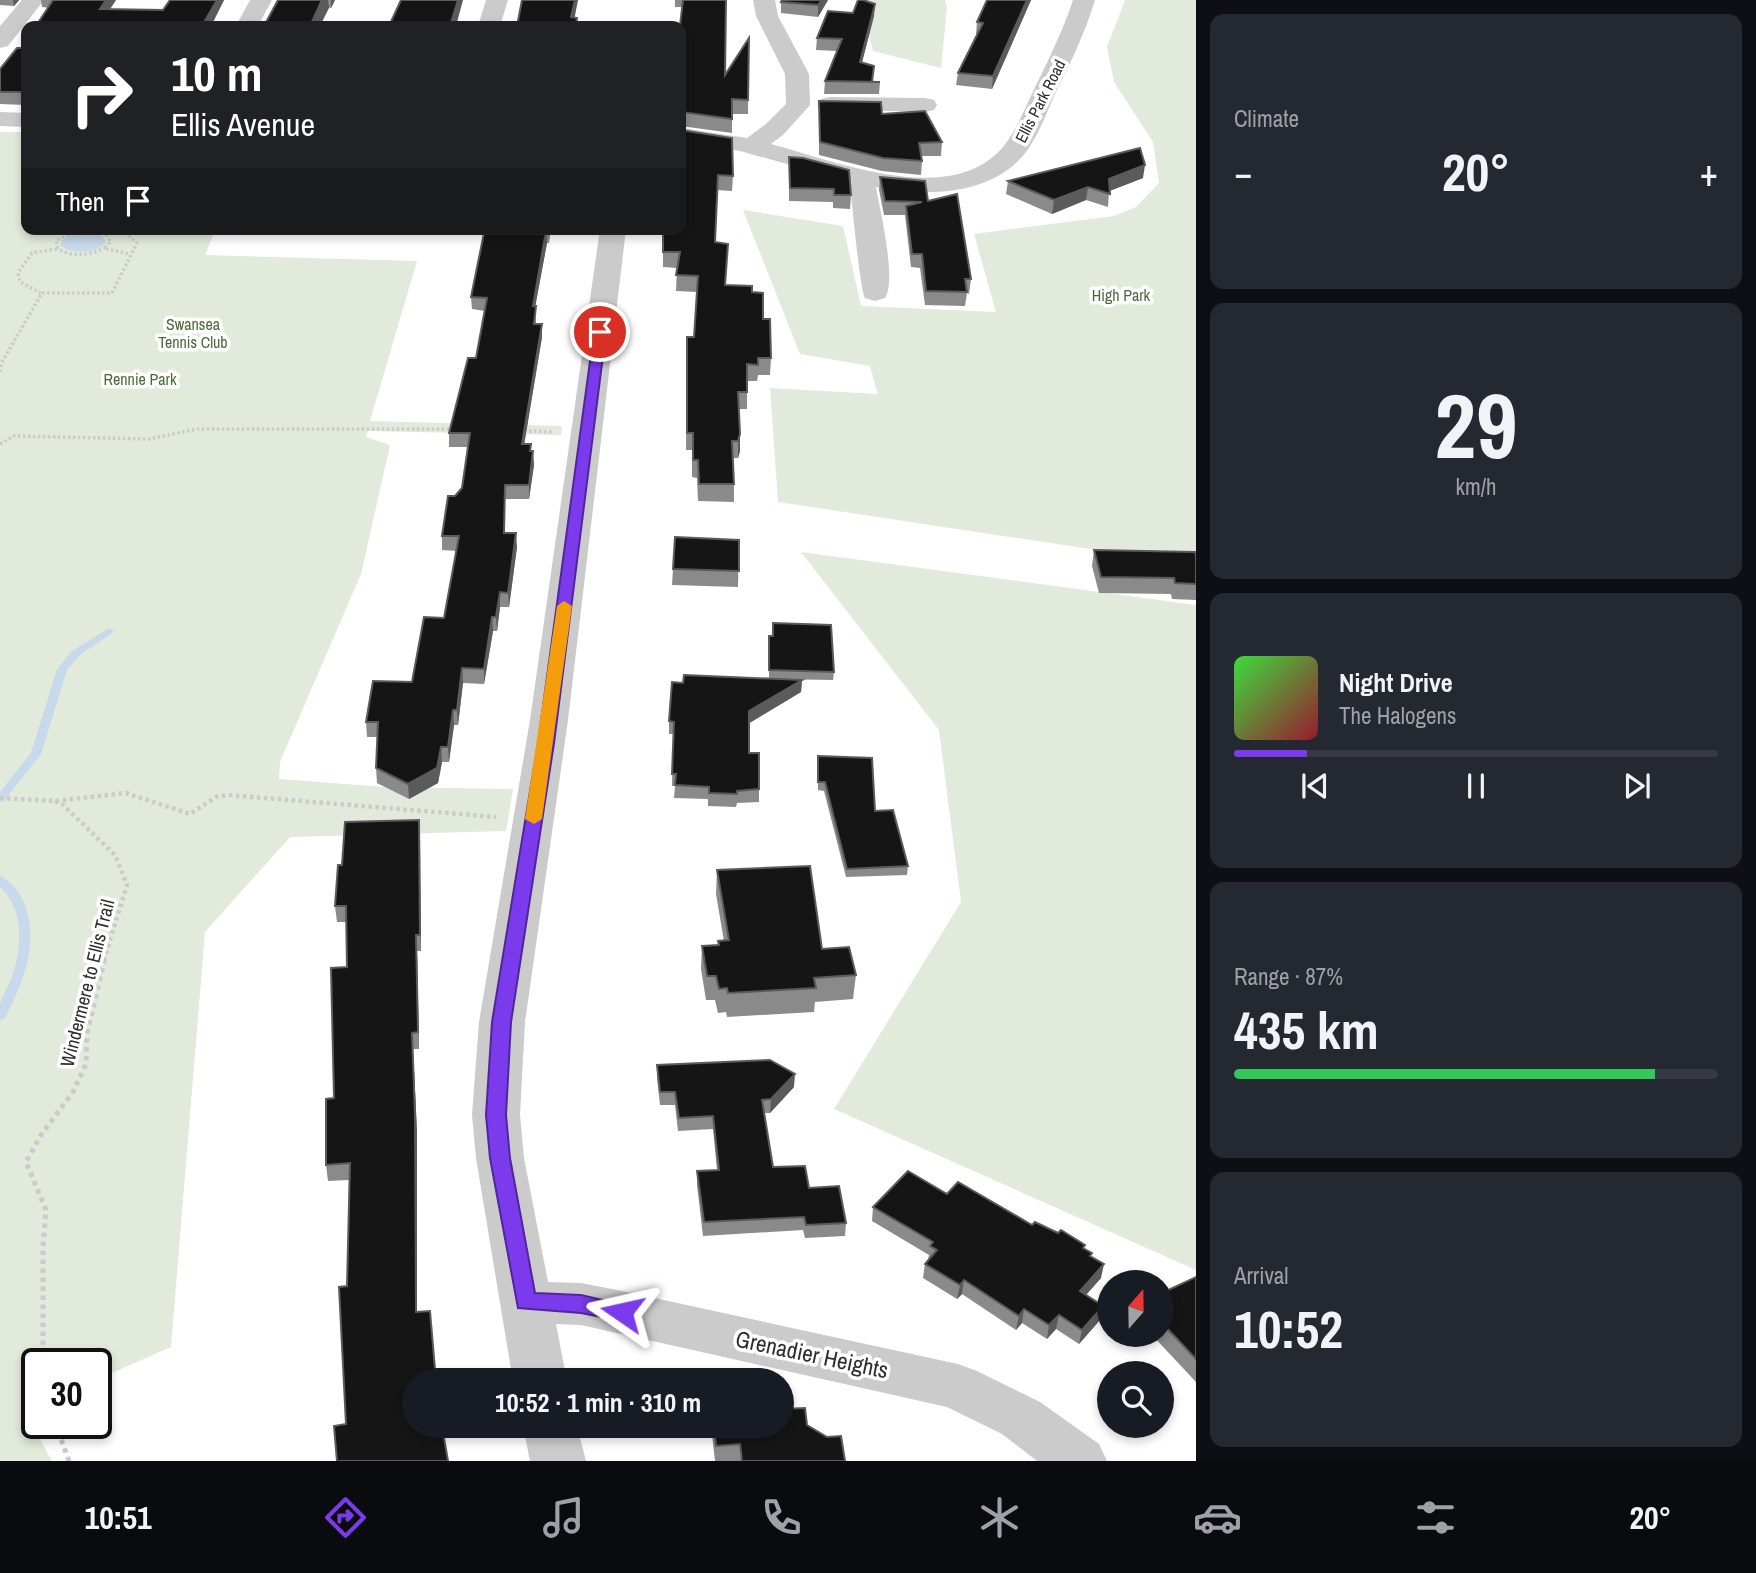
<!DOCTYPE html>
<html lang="en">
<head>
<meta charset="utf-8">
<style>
	:root { --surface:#171b24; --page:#242831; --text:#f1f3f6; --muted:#9ea1a6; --line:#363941; --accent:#7c3aed }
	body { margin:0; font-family:"Archivo Narrow",sans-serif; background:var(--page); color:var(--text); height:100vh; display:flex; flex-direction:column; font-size:26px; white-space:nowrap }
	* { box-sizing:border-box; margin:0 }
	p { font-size:23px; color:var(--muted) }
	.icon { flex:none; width:38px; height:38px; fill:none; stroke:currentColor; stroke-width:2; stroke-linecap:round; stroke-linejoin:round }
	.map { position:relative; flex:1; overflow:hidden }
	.details { display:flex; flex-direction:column; gap:14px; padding:14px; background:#0d0f14; width:560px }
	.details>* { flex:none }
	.top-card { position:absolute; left:21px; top:21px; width:665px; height:214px; border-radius:14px; box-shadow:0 4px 10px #0003; background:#202124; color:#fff; overflow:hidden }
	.needle { width:46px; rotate:20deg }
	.controls { position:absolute; left:1097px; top:1270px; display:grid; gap:14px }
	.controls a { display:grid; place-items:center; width:77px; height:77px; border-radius:50%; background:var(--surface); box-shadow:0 4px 10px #0003; font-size:35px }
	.speed { position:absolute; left:21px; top:1348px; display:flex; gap:14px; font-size:35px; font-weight:700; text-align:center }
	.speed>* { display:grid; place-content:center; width:91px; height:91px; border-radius:50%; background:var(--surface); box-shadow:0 4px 10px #0003; line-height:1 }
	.speed .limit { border:4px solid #111; border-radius:10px; background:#fff; color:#111 }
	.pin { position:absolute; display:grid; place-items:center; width:60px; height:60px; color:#fff; margin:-30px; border:4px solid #fff; border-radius:50%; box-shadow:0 2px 7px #0007 }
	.me { position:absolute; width:77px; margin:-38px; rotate:281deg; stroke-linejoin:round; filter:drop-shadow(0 0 5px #0008) }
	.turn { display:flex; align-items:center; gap:24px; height:147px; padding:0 35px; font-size:32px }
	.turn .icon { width:91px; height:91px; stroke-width:2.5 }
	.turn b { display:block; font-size:49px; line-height:60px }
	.then { display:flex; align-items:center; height:66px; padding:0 35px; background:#0003; gap:14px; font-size:26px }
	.big { font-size:52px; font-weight:700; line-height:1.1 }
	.details .tile { flex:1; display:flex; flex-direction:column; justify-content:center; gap:10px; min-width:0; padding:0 24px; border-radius:14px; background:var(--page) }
	.details .dial { align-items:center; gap:0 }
	.dial b { font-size:91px; line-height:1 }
	.song { display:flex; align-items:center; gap:21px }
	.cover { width:84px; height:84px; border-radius:10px; background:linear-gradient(135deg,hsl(120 70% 55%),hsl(350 70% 35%)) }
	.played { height:7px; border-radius:4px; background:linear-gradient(90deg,var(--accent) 15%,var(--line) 15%) }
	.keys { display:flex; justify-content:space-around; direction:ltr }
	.heat { display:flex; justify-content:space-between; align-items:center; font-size:38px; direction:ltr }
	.charge { height:10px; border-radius:5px; background:linear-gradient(90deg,#34c759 87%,var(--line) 0) }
	.trip { position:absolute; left:402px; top:1368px; width:392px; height:70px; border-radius:35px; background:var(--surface); box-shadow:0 4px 10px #0003; font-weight:700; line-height:70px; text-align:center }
	.dock { display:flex; height:112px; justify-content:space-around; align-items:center; background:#090b0e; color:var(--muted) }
	.dock .icon { width:49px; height:49px }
	.dock .current { color:var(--accent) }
	.dock b { font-size:32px; color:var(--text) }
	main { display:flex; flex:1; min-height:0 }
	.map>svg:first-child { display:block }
	.green { fill:#e2ebdb }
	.water { fill:#c7d9eb }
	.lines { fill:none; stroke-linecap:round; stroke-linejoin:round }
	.stream { fill:#c7d9eb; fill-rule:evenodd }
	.path-far3 { stroke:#cbcbcb; stroke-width:2.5; stroke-dasharray:2.5 2.5; stroke-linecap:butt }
	.path-far2 { stroke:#cbcbcb; stroke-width:3.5; stroke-dasharray:2.5 2.5; stroke-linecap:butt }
	.path-far1 { stroke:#cbcbcb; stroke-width:4.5; stroke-dasharray:3.5 3.5; stroke-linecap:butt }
	.path { stroke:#cbcbcb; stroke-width:5; stroke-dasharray:4.5 4.5; stroke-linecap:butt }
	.minor { fill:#cbcbcb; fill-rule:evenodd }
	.wall { fill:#8a8a8a }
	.shaded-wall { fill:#5b5b5b }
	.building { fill:#151515; stroke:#5b5b5b; stroke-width:2 }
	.route { fill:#7c3aed; stroke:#51269a; stroke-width:2 }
	.slow { fill:#f59e0b }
	.labels { text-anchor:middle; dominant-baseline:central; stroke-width:7; stroke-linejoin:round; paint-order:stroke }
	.far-street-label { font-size:16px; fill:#2e2e2e; stroke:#fff }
	.far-park-label { font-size:16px; fill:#4b693b; stroke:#fff }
	.street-label { font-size:19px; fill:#2e2e2e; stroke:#fff }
	.near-street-label { font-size:23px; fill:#2e2e2e; stroke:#fff }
</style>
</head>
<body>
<main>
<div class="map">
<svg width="1196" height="1461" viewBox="0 0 1196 1461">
	<rect width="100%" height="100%" fill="#fff"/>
	<g class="green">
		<polygon points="859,0 945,0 947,8 941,68 873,51"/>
		<polygon points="1125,0 1196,0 1196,565 778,502 770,388 878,394 870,366 800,354 743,210 843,226 861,306 996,312 974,234 1114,216 1136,207 1159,183 1153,142 1114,82 1107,47"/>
		<polygon points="0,132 26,132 26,229 216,229 205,255 417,261 370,421 562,426 561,435 368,431 366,437 390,445 361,574 280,762 279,779 385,787 513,789 506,831 290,837 205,932 171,1347 96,1380 96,1363 37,1363 37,1406 25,1412 52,1461 0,1461"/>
		<polygon points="801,552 1196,605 1196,1270 834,1109 961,902 939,730"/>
	</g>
	<path class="water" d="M86,233L101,235L106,242C96,254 74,255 61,246V241L69,236Z"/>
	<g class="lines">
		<g class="stream">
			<polygon points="109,628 114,631 112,633 80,655 67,670 41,754 4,801 0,802 0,792 31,753 57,669 72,651"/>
			<path d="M0,876C11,881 21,893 25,905C39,943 24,981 6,1016L4,1019L0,1020C0,1015 0,1009 0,1004C3,994 10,984 13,974C22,944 24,909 0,887Z"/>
		</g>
		<g class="path-far3">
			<polyline points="121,229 137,243 134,249"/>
			<path d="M58,249L56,241C72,231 87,231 105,234L111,242L103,249"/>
		</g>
		<g class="path-far2">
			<path d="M56,247C70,258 90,256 106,247"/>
			<polyline points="106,249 130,254"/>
			<polyline points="41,293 20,282 18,273 32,253 57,249"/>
			<polyline points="0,372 2,362 42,293 112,293 135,247"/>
			<polyline points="524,431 553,432"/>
			<polyline points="0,444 14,436 149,439 197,429 455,429"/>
		</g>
		<g class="path-far1">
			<polyline points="0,798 55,801 126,793 190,814 216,797 228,795 496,817"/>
			<polyline points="55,801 62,804 115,855 127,885 104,960"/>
		</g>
		<g class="path">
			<polyline points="43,1363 43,1246 46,1210 26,1162 41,1135 73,1092 86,1064 87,1034 105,958"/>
			<polyline points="55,1423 69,1461"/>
		</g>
		<g class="minor">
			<polygon points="22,0 44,0 8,46 0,48 0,26"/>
			<polygon points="250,0 272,0 258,26 236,26"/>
			<polygon points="486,0 508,0 500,26 478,26"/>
			<path d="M753,0H775L778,16L809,74L810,105L784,134L771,144C831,160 933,201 989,160C1010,145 1019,121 1030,98C1045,66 1062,34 1073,0H1095C1085,33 1070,64 1055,94C1046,114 1039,134 1026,152C992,196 927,197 876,187C880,210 897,280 885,298L875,301L865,298C860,290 852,202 850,185L852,182L740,151L681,142V128L747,138L766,124L786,104L785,74L756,16Z"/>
			<polygon points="829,97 925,98 934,100 937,105 934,110 925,112 821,109 817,104 821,99"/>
			<polygon points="0,112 26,113 26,127 0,126"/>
			<polygon points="600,229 626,229 568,720 525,1022 520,1115 524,1158 548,1282 581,1283 622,1291 958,1364 977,1371 1040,1402 1099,1444 1107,1461 1037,1461 1002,1434 947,1407 581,1325 556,1324 567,1381 513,1381 476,1158 472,1115 479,1022 530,720"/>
			<polygon points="523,1426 577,1426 586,1461 530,1461"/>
		</g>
	</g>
	<g class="wall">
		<polygon points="0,0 19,0 14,6 0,5"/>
		<polygon points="41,0 116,0 110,9 163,10 170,0 224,0 211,26 42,7"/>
		<polygon points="278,0 335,0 331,8"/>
		<polygon points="675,0 726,0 725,75 749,38 748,114 732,114 732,133 681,126 681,26 682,7 675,7"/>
		<polygon points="828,0 818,17 781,13 781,2"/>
		<polygon points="987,0 1031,0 992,89 956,85 958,73 977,34 976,34 977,22"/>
		<polygon points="874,16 862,62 873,82 880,82 879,94 824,94 825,81 837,51 816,50 817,38"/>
		<polygon points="26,42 26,105 0,104 0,69 22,48"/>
		<polygon points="819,101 882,114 942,142 941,156 921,156 922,161 921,175 882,171 819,155"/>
		<polygon points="681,130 733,176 732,191 717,190 715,242 728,244 725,285 752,292 763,319 771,358 770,375 758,375 757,381 747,381 747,409 739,409 740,434 740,451 738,458 733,458 734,484 734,502 698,501 697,478 692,477 692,450 686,450 687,337 694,337 697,292 676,291 677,268 663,267 663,252"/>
		<polygon points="789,157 851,195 850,209 833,208 833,202 789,201"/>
		<polygon points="880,177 928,201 971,279 969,294 967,293 965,306 925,305 920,268 911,267 905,215 884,215 879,190"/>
		<polygon points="1143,178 1109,191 1108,207 1086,200 1052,214 1006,194 1008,181"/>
		<polygon points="493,229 551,229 549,243 547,243 535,306 536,324 542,324 542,337 524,444 532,451 534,465 529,499 505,499 504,533 517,547 509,607 500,607 497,631 493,631 484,684 463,683 458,725 454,725 449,762 442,762 438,783 409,799 377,783 376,768 377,737 367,737 366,722 412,682 444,618 457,551 442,550 442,536 455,496 462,488 468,447 449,447 449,433 476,358 485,311 472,309 471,297"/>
		<polygon points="739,540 738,587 672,585 673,569"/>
		<polygon points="1094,550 1196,556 1196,600 1172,599 1171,594 1099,593 1092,566"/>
		<polygon points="769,636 772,636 834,672 833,680 769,679"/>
		<polygon points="802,680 801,692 749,723 749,753 759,789 759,802 737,803 736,807 708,806 708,799 674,798 675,786 672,786 673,734 669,734 669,721 683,683"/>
		<polygon points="818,756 875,811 908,866 907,875 846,877 824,791 818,790"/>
		<polygon points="419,820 421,951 417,951 419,1049 413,1049 417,1132 346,1424 347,1286 349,1180 328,1181 326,1165 347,967 346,922 337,922 335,906 342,865"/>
		<polygon points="717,870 856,975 853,999 815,1002 814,1012 727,1017 726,1012 718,1013 715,1000 706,1000 701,969 702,946 718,945 718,941 724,941 716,894"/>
		<polygon points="657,1065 794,1087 770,1113 764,1113 773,1167 809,1188 846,1223 845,1236 805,1238 803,1230 703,1236 697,1185 697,1171 717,1170 713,1129 678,1131 675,1105 660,1105 657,1078"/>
		<polygon points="947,1194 1032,1225 1084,1249 1091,1256 1101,1278 1086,1295 1100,1320 1079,1344 1056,1329 1047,1339 1022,1323 1016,1330 962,1294 957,1299 923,1278 925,1264 928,1260 929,1255 872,1221 873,1207"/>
		<polygon points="1196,1277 1196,1382 1152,1335 1162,1335 1162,1293"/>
		<polygon points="807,1425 845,1461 715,1461 711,1426 782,1426"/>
	</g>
	<g class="shaded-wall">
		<polygon points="13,0 19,0 14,6"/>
		<polygon points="106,0 116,0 102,21 100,9"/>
		<polygon points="217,0 224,0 211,26 202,26"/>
		<polygon points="322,0 328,0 329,8 320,26 310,26"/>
		<polygon points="331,0 335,0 331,8"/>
		<polygon points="458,0 463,0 456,26 450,26"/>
		<polygon points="575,0 578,0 573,26 571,17"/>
		<polygon points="822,0 828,0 818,17 818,5"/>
		<polygon points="1027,0 1031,0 992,89 993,76"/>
		<polygon points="875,4 874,16 859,74 860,62"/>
		<polygon points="1145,165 1143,178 1107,192 1109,179"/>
		<polygon points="1088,187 1086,200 1052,214 1054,200"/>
		<polygon points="546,231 547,243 533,319 533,306"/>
		<polygon points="542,324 542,337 522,458 522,444"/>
		<polygon points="740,434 740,451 738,458 738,441"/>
		<polygon points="533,451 534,465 529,499 529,485"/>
		<polygon points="516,533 517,547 509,607 508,593"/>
		<polygon points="500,592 500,607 497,631 496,617"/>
		<polygon points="492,617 493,631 484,684 484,669"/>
		<polygon points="462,668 463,683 458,725 457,710"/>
		<polygon points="802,680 801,692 748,724 749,711"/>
		<polygon points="453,710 454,725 449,762 448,747"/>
		<polygon points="441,747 442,762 438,783 409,799 408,784"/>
		<polygon points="419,820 420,836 421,951 420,935"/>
		<polygon points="416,935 417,951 419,1049 418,1032"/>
		<polygon points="413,1049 417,1132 417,1329 416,1312"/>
		<polygon points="795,1074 794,1087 770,1113 771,1099"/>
		<polygon points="1104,1264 1101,1278 1077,1305 1080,1291"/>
		<polygon points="964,1280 962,1294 957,1299 960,1285"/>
		<polygon points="1103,1306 1100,1320 1079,1344 1082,1330"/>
		<polygon points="1024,1309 1022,1323 1016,1330 1019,1316"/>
		<polygon points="1059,1315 1056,1329 1047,1339 1049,1325"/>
	</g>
	<g class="building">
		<polygon points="53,0 106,0 100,9 163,10 170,0 217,0 202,26 36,26"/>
		<polygon points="278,0 322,0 310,26 264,26"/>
		<polygon points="401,0 458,0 450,26 389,26"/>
		<polygon points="522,0 575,0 571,17 577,18 576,26 517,26"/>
		<polygon points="683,0 726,0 725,75 749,38 748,100 732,99 732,119 681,112 681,26 680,26"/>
		<polygon points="782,0 822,0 818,5 781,2"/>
		<polygon points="858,0 863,0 875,4 860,62 874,66 872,82 880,82 825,81 842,39 817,38 828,11 853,13"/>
		<polygon points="987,0 1027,0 993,76 958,73 983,23 977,22"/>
		<polygon points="26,42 26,92 0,92 0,69 17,48 22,48"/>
		<polygon points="819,101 881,102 882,114 925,111 942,142 919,143 922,161 883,158 820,142"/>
		<polygon points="681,130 732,138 733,176 718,175 715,242 728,244 725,285 752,286 752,292 763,293 763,319 770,319 771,358 758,358 758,365 747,364 747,392 738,392 740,434 738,441 732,441 734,484 699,484 698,460 693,460 693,433 687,433 687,337 694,337 698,276 676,275 680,252 663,252 663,229 681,229"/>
		<polygon points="1140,148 1145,165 1109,179 1110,194 1088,187 1054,200 1008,181"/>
		<polygon points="789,157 803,158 849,170 851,195 834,195 834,189 790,188"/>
		<polygon points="880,177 925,181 928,201 957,194 971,279 965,279 967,292 926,291 922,254 912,254 906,206 922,202 885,201"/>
		<polygon points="493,229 549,229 549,231 546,231 533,306 536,306 534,324 542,324 522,444 531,444 530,451 533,451 529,485 505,485 504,533 516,533 508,593 500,592 496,617 492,617 484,669 462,668 457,710 453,710 448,747 441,747 437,768 408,784 376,768 378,722 366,722 373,681 412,682 424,617 444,618 459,536 442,536 448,496 455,496 462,488 470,433 449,433 468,358 476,358 487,298 471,297 484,233 492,233"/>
		<polygon points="675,537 739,540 739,571 673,569"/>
		<polygon points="1094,550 1195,552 1196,556 1196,584 1175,583 1174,578 1101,577"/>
		<polygon points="773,623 831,625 834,672 769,670 769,636 773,636"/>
		<polygon points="684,675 802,680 749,711 749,753 759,753 759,789 737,791 737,794 709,793 709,787 675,785 676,774 672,774 674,722 669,721 672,682 683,683"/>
		<polygon points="818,756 872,758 875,811 893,810 908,866 847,869 825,782 818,782"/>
		<polygon points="419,820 420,935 416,935 418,1032 412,1033 415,1115 416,1312 430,1311 436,1381 415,1381 415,1426 442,1426 448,1461 337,1461 334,1426 346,1424 339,1287 347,1286 350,1163 326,1165 326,1099 334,1098 331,968 347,967 346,906 335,906 338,865 342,865 345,822"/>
		<polygon points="810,866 822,949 849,947 856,975 814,978 816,988 728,993 727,988 719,989 716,976 707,976 702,946 719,945 718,941 729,940 717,870"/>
		<polygon points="770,1060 795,1074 771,1099 762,1100 773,1167 805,1166 809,1188 839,1186 846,1223 806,1225 804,1217 704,1222 697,1171 719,1170 713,1116 679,1118 675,1092 660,1092 657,1065"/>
		<polygon points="908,1171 947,1194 958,1182 1032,1225 1035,1222 1058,1233 1061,1230 1085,1245 1083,1248 1092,1253 1090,1256 1104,1264 1080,1291 1103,1306 1082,1330 1059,1315 1049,1325 1024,1309 1019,1316 964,1280 960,1285 925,1264 937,1250 930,1246 933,1242 873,1207"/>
		<polygon points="1196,1277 1196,1359 1162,1323 1162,1293"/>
		<polygon points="805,1408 807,1425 827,1437 841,1436 845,1461 742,1461 740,1444 716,1446 714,1426 782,1426 782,1409"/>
	</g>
	<polygon class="route" points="600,328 606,332 554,743 511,1022 506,1115 510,1158 535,1293 581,1295 629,1306 632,1312 629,1318 622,1321 581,1313 518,1308 490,1158 486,1115 492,1022 538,743 594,332"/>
	<polygon class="slow" points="564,601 572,606 542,819 534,824 525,819 557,606"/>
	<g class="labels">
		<g class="far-street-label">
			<text transform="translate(1040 101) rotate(-63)">Ellis Park Road</text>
		</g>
		<g class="far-park-label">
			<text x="1121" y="295">High Park</text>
			<text x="193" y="324">Swansea<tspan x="193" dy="18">Tennis Club</tspan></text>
			<text x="140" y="379">Rennie Park</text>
		</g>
		<g class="street-label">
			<text transform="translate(87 983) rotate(-76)">Windermere to Ellis Trail</text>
		</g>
		<g class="near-street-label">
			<text transform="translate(812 1354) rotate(12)">Grenadier Heights</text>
		</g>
	</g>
</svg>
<div class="controls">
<a><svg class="needle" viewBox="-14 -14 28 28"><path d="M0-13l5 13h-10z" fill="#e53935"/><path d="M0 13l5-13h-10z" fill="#9ea1a6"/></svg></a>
<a><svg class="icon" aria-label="search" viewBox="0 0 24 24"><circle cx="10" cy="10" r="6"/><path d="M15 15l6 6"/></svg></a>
</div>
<div class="speed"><div class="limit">30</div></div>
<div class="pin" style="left:600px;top:332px;background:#d93025"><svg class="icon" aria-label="arrive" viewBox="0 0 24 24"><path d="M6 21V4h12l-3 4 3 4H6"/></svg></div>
<svg class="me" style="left:622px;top:1312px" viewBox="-20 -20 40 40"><path d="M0-17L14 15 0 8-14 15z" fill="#7c3aed" stroke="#fff" stroke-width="4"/></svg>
<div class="trip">10:52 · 1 min · 310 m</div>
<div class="top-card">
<div class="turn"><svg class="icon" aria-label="right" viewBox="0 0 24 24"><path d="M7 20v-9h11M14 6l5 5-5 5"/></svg><div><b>10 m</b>Ellis Avenue</div></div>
<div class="then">Then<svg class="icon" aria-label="arrive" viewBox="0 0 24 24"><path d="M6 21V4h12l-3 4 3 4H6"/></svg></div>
</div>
</div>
<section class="details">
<div class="tile"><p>Climate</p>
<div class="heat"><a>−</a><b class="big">20°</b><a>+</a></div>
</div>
<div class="tile dial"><b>29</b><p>km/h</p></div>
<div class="tile">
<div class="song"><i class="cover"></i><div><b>Night Drive</b><p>The Halogens</p></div></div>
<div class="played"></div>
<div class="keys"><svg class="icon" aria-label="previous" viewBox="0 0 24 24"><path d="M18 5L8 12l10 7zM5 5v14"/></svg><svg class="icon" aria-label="pause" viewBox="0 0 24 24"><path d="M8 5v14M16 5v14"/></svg><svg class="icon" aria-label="next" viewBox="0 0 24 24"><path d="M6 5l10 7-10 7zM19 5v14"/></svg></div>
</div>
<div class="tile"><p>Range · 87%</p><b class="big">435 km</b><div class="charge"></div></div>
<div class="tile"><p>Arrival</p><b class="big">10:52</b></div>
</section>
</main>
<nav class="dock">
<b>10:51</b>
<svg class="icon current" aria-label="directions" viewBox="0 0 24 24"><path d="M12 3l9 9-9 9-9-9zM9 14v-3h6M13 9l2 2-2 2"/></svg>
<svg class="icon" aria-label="music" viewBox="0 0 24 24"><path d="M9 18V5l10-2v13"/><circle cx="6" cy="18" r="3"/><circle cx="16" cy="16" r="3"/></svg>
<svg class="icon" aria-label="phone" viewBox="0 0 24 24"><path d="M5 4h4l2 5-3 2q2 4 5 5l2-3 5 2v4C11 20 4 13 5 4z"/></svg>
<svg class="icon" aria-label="climate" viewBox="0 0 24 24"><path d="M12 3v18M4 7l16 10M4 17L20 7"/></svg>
<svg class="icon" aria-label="car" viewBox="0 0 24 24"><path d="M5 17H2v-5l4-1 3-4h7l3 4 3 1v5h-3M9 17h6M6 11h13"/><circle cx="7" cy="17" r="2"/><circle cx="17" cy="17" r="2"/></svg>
<svg class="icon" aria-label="filters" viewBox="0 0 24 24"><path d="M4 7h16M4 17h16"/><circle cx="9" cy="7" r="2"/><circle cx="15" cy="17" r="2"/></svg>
<b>20°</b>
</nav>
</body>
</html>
